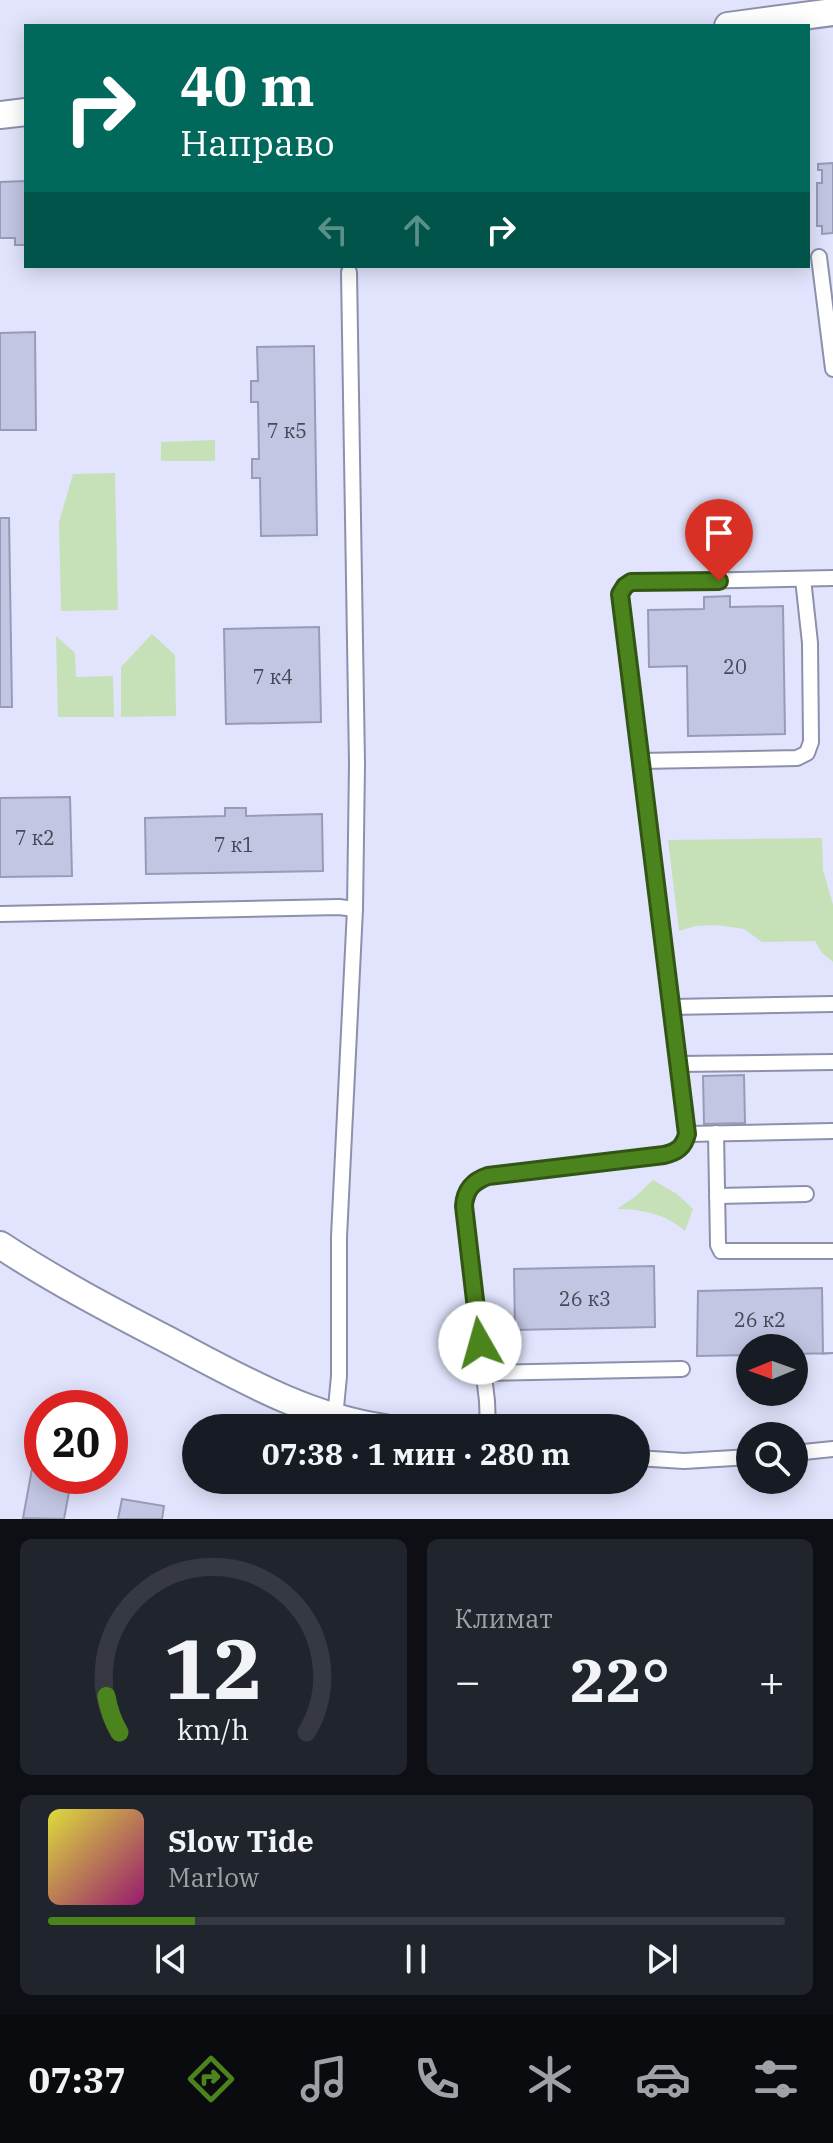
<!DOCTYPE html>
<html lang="ru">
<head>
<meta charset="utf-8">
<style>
	:root { --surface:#171b24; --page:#20242c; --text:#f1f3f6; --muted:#9ea1a6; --line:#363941; --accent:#4b831d }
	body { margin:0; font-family:"IBM Plex Serif",serif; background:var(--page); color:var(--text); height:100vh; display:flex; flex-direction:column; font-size:30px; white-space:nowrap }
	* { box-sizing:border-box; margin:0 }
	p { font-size:26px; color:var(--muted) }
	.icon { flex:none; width:44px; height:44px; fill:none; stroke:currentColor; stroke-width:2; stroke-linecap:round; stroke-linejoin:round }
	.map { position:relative; height:1519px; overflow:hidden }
	.details { display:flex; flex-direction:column; gap:20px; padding:20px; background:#0d0f14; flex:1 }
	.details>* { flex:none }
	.hud { position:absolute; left:24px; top:24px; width:786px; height:244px; border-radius:0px; box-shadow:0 4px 20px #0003; background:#00695c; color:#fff; overflow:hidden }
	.needle { width:52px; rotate:269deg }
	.fabs { position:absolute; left:736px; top:1334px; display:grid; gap:16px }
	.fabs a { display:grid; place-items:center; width:72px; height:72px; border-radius:50%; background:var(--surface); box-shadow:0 4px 20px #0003; font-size:40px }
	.speed { position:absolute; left:24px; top:1390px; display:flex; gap:16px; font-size:40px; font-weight:700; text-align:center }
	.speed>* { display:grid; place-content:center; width:104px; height:104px; border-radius:50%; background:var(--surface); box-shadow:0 4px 20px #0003; line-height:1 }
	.speed .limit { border:12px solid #d22; background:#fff; color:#111 }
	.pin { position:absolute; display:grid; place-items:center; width:68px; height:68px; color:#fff; margin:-82px -34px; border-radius:50% 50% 50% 0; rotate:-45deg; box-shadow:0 0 8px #0007 }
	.pin .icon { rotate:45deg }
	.me { position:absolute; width:88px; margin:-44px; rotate:353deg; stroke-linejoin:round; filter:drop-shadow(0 0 6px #0008) }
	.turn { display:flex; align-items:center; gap:28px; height:168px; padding:0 24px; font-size:36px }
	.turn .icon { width:104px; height:104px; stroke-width:2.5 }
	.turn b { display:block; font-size:56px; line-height:68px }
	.lanes { display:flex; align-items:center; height:76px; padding:0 24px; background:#0003; justify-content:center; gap:40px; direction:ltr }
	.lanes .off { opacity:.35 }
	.big { font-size:60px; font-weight:800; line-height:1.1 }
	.details .tile { flex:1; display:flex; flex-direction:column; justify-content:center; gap:12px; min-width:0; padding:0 28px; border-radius:12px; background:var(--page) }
	.details .dial { align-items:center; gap:0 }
	.dial svg { height:208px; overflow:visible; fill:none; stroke:var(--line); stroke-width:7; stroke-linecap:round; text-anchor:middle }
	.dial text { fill:var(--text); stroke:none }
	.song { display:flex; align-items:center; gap:24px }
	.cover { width:96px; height:96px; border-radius:12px; background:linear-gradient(135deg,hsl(60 70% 55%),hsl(320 70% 35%)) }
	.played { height:8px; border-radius:4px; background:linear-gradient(90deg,var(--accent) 20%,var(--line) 20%) }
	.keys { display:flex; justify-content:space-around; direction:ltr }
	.heat { display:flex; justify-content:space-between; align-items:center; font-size:44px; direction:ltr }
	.details .tiles { flex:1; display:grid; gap:20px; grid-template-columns:1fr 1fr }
	.tile:last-child { grid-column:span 2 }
	.trip { position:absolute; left:182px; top:1414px; width:468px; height:80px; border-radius:40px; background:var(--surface); box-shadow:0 4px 20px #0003; font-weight:800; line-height:80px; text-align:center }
	.menu { display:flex; height:128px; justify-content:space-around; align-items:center; background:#090b0e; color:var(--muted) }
	.menu .icon { width:56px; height:56px }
	.menu .on { color:var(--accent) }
	.menu b { font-size:36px; color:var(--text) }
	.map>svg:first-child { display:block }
	.green { fill:#c6e1b7 }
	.building { fill:#c2c6e3; stroke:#979bb7; stroke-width:2 }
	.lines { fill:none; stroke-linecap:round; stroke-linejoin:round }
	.lane-casing { stroke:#8d90ac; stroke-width:18 }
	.street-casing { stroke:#8d90ac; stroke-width:30 }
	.lane { stroke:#fff; stroke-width:14 }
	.street { stroke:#fff; stroke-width:26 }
	.route-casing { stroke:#315513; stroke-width:20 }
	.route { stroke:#4b831d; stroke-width:14 }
	.labels { text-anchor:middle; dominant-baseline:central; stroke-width:8; stroke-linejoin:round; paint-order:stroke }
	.number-label { font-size:20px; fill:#474958 }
</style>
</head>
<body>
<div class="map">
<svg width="833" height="1519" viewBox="0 0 833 1519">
	<rect width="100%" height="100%" fill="#e1e4fc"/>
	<g class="green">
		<polygon points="215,440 215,461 161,461 161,442"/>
		<polygon points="115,473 118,610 61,611 59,522 73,474"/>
		<polygon points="152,634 175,655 176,716 121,717 121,667"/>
		<polygon points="56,636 75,653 76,677 113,676 114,717 58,717"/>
		<polygon points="822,838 823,870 833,905 833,962 822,953 815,941 762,942 744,929 717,925 696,926 679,931 668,840"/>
		<path d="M653,1180L677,1194L693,1209L685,1231C666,1214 641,1209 617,1209L636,1196Z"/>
	</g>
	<g class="building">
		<polygon points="833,163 833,233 822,234 822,226 817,226 817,183 822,183 822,170 818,170 818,164"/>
		<polygon points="26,181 26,245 15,245 15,238 0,238 0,182"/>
		<polygon points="35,332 36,430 0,430 0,333"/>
		<polygon points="314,346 317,535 261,536 260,478 252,478 252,459 259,459 258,402 251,402 251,381 258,381 257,347"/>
		<polygon points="0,518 9,518 12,707 0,707"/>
		<polygon points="730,596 730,607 783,606 785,734 688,736 687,666 649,667 648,610 704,609 704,597"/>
		<polygon points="319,627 321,722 226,724 224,629"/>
		<polygon points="70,797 72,876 0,877 0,798"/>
		<polygon points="225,808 246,808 246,816 322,814 323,871 146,874 145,818 225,816"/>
		<polygon points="744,1075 745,1123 704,1124 703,1076"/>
		<polygon points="654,1266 655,1327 515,1330 514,1269"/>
		<polygon points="822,1288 823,1354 833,1353 794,1354 794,1348 750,1348 750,1355 697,1356 698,1291"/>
		<polygon points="34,1458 42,1460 42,1476 72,1476 64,1519 23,1518"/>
		<polygon points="122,1499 164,1506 162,1519 118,1519"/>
	</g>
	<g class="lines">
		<g class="lane-casing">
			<g id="lane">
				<polyline points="819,257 833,369"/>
				<polyline points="640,761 797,758 807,753 811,742 810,643 803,579"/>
				<polyline points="0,914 339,907 355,909"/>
				<polyline points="671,1007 833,1004"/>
				<polyline points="679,1064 833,1062"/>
				<polyline points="716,1133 718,1245 721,1251 833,1251"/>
				<polyline points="687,1134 833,1131"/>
				<polyline points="717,1196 806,1194"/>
				<polyline points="484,1373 682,1369"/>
				<polyline points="335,1418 339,1376 339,1237 355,909 357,764 349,272"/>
				<polyline points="488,1428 487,1401 464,1206 470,1187 488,1176 664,1155 679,1149 687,1134 620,594 625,586 635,582 833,578"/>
				<polyline points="794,1453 833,1449"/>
				<polyline points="636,1458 684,1461 750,1457"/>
			</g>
		</g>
		<g class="street-casing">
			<g id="street">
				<polyline points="728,26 833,12"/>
				<polyline points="0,115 26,112"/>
				<path d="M0,1245C55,1281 112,1311 170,1341C238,1377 307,1417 385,1428"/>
			</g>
		</g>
		<use href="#lane" class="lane"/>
		<use href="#street" class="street"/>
	</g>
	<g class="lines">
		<g class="route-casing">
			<path id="route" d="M480,1343L464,1206C465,1190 473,1181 488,1176L664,1155C677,1152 684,1147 687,1134L620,594L625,586L631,582L719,581"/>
		</g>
		<use href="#route" class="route"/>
	</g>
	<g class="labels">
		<g class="number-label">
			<text x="287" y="430">7 к5</text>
			<text x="735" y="666">20</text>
			<text x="273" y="676">7 к4</text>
			<text x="35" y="837">7 к2</text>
			<text x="234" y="844">7 к1</text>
			<text x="585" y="1298">26 к3</text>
			<text x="760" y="1319">26 к2</text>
		</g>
	</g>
</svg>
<div class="fabs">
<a><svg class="needle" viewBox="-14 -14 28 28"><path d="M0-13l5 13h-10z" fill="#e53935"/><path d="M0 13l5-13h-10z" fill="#9ea1a6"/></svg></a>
<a><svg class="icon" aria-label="search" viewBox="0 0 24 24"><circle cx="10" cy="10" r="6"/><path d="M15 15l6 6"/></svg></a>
</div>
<div class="speed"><div class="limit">20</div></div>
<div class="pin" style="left:719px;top:581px;background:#d93025"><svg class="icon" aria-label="arrive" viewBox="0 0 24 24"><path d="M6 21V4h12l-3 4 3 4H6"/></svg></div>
<svg class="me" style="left:480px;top:1343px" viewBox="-20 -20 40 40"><circle r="19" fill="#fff"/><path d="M0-13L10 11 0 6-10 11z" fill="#4b831d"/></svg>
<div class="trip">07:38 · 1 мин · 280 m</div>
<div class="hud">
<div class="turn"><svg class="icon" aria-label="right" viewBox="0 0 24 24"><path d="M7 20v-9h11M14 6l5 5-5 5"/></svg><div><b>40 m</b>Направо</div></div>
<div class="lanes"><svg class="icon off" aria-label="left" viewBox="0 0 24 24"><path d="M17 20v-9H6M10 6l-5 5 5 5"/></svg><svg class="icon off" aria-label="ahead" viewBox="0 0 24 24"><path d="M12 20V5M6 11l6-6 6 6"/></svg><svg class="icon" aria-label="right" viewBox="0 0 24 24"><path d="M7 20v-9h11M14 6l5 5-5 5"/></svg></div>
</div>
</div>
<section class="details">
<div class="tiles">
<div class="tile dial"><svg viewBox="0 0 100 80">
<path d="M14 69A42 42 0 1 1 86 69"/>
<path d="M14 69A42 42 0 0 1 9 55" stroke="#4b831d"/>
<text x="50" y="56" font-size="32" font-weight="700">12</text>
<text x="50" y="72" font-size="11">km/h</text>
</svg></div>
<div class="tile"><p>Климат</p>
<div class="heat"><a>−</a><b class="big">22°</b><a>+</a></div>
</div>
<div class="tile">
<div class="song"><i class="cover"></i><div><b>Slow Tide</b><p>Marlow</p></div></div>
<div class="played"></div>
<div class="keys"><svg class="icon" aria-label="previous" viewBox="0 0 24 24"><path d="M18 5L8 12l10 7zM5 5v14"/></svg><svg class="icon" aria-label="pause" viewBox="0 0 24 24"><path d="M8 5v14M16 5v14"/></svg><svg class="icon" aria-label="next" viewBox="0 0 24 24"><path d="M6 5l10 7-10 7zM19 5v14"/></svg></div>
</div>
</div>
</section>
<nav class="menu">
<b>07:37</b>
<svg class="icon on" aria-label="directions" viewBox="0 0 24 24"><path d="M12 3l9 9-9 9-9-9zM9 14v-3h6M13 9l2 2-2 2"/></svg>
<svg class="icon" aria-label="music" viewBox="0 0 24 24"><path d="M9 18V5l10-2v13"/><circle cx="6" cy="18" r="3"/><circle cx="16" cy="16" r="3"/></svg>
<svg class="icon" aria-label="phone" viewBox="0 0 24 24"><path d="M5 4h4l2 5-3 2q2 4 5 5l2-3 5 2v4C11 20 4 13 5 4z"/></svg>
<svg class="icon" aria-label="climate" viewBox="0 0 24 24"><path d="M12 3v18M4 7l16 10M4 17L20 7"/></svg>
<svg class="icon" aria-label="car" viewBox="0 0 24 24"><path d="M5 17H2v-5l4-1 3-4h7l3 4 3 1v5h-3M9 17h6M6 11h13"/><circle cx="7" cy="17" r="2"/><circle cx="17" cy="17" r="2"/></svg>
<svg class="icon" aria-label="filters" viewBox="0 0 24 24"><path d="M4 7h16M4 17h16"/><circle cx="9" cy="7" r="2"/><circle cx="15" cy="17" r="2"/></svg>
</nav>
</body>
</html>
